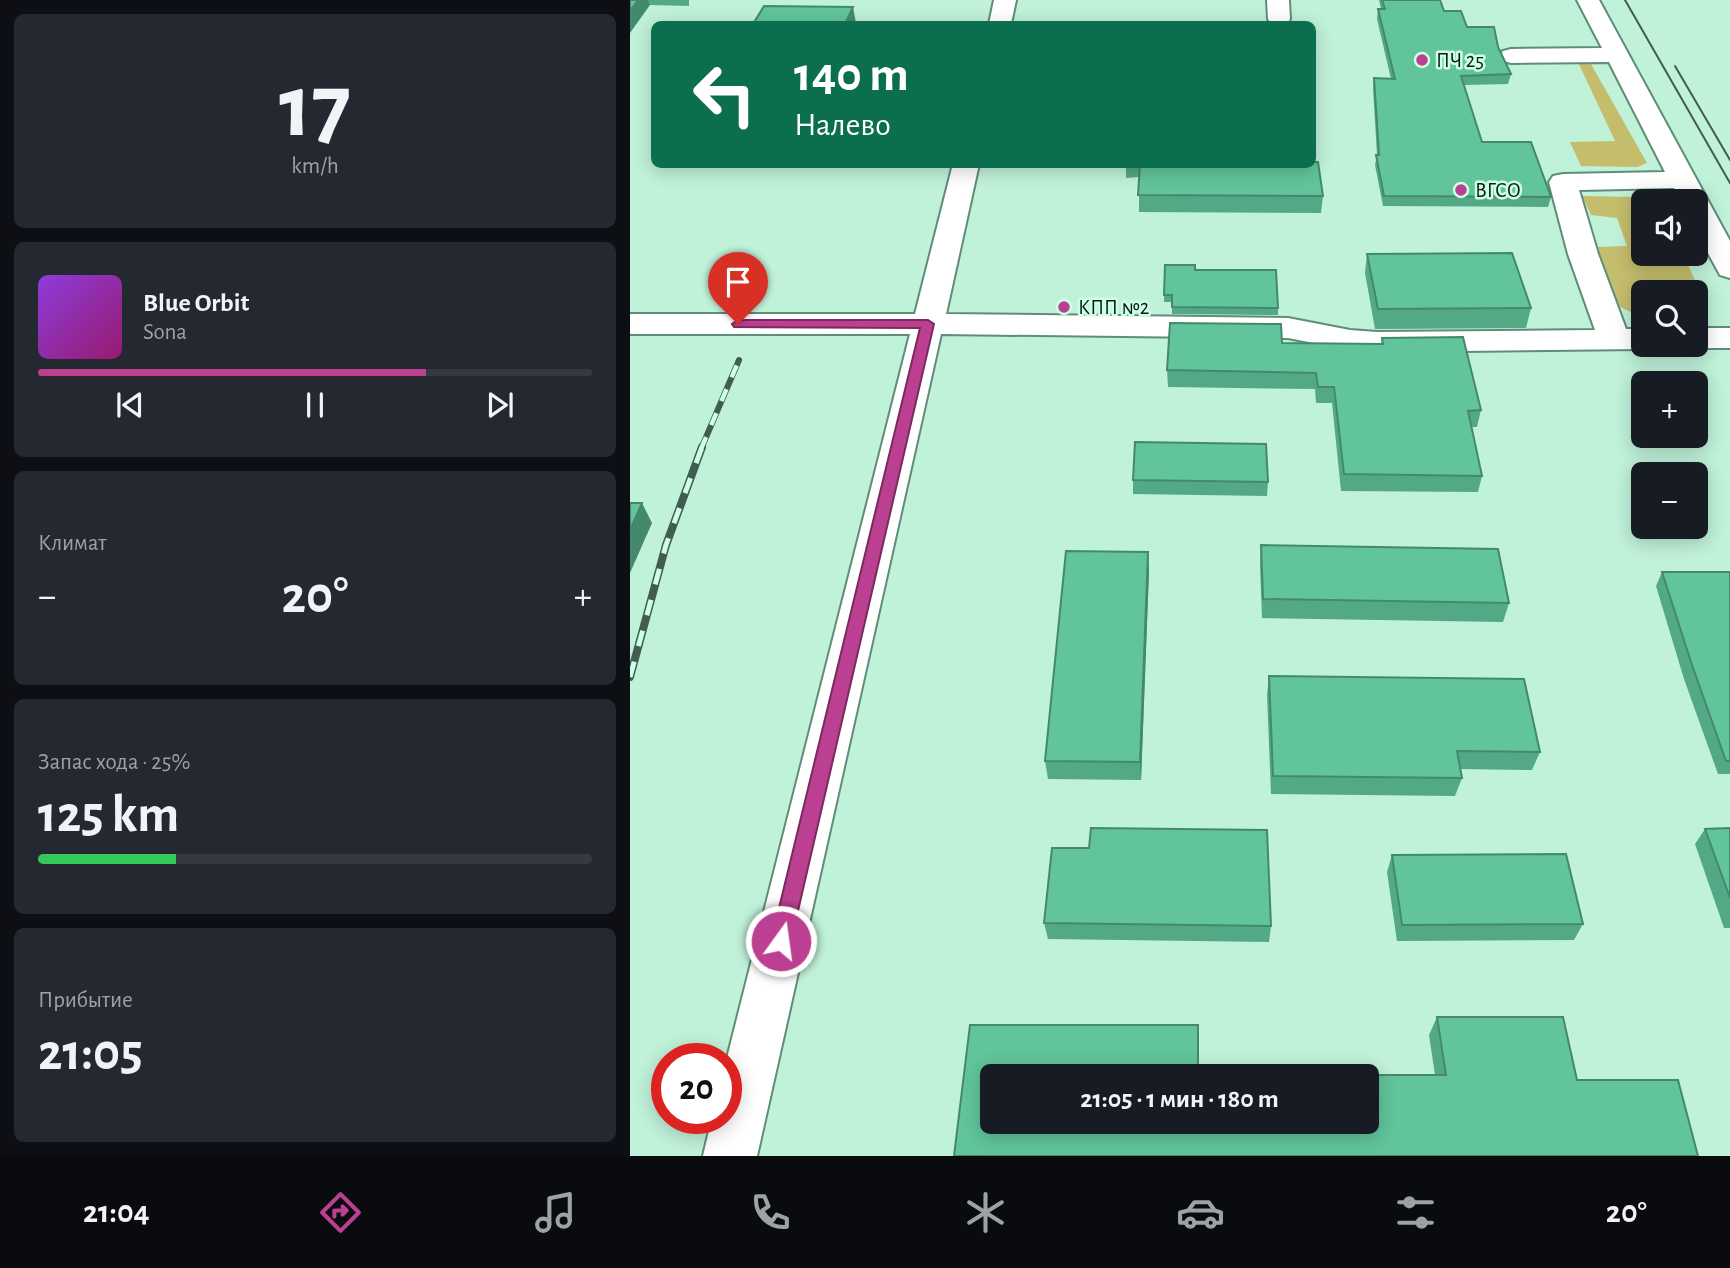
<!DOCTYPE html>
<html lang="ru">
<head>
<meta charset="utf-8">
<style>
	:root { --surface:#171b24; --page:#242831; --text:#f1f3f6; --muted:#9ea1a6; --line:#363941; --accent:#bc4091 }
	body { margin:0; font-family:"Alegreya Sans",sans-serif; background:var(--page); color:var(--text); height:100vh; display:flex; flex-direction:column; font-size:26px; white-space:nowrap }
	* { box-sizing:border-box; margin:0 }
	p { font-size:23px; color:var(--muted) }
	.icon { flex:none; width:38px; height:38px; fill:none; stroke:currentColor; stroke-width:2; stroke-linecap:round; stroke-linejoin:round }
	.map { position:relative; flex:1; overflow:hidden }
	.panel { display:flex; flex-direction:column; gap:14px; padding:14px; background:#0d0f14; width:630px }
	.panel>* { flex:none }
	.top-card { position:absolute; left:21px; top:21px; width:665px; height:147px; border-radius:10px; box-shadow:0 4px 18px #0003; background:#0b6e4f; color:#fff; overflow:hidden }
	.controls { position:absolute; left:1001px; top:189px; display:grid; gap:14px }
	.controls a { display:grid; place-items:center; width:77px; height:77px; border-radius:10px; background:var(--surface); box-shadow:0 4px 18px #0003; font-size:35px }
	.speed { position:absolute; left:21px; top:1043px; display:flex; gap:14px; font-size:35px; font-weight:700; text-align:center }
	.speed>* { display:grid; place-content:center; width:91px; height:91px; border-radius:50%; background:var(--surface); box-shadow:0 4px 18px #0003; line-height:1 }
	.speed .limit { border:10px solid #d22; background:#fff; color:#111 }
	.pin { position:absolute; display:grid; place-items:center; width:60px; height:60px; color:#fff; margin:-72px -30px; border-radius:50% 50% 50% 0; rotate:-45deg; box-shadow:0 0 7px #0007 }
	.pin .icon { rotate:45deg }
	.me { position:absolute; width:77px; margin:-38px; rotate:14deg; stroke-linejoin:round; filter:drop-shadow(0 0 5px #0008) }
	.turn { display:flex; align-items:center; gap:24px; height:147px; padding:0 28px; font-size:32px }
	.turn .icon { width:91px; height:91px; stroke-width:2.5 }
	.turn b { display:block; font-size:49px; line-height:60px }
	.big { font-size:52px; font-weight:700; line-height:1.1 }
	.panel .card { flex:1; display:flex; flex-direction:column; justify-content:center; gap:10px; min-width:0; padding:0 24px; border-radius:10px; background:var(--page) }
	.panel .dial { align-items:center; gap:0 }
	.dial b { font-size:91px; line-height:1 }
	.song { display:flex; align-items:center; gap:21px }
	.cover { width:84px; height:84px; border-radius:10px; background:linear-gradient(135deg,hsl(270 70% 55%),hsl(320 70% 35%)) }
	.played { height:7px; border-radius:4px; background:linear-gradient(90deg,var(--accent) 70%,var(--line) 70%) }
	.keys { display:flex; justify-content:space-around; direction:ltr }
	.heat { display:flex; justify-content:space-between; align-items:center; font-size:38px; direction:ltr }
	.charge { height:10px; border-radius:5px; background:linear-gradient(90deg,#34c759 25%,var(--line) 0) }
	.trip { position:absolute; left:350px; top:1064px; width:399px; height:70px; border-radius:10px; background:var(--surface); box-shadow:0 4px 18px #0003; font-weight:700; line-height:70px; text-align:center }
	.tab-bar { display:flex; height:112px; justify-content:space-around; align-items:center; background:#090b0e; color:var(--muted) }
	.tab-bar .icon { width:49px; height:49px }
	.tab-bar .active { color:var(--accent) }
	.tab-bar b { font-size:32px; color:var(--text) }
	main { display:flex; flex:1; min-height:0 }
	.map>svg:first-child { display:block }
	.green { fill:#c4bd6c }
	.lines { fill:none; stroke-linecap:round; stroke-linejoin:round }
	.minor-casing { stroke:#5f8d78; stroke-width:4 }
	.minor { fill:#fff; fill-rule:evenodd }
	.tram { stroke:#415d50; stroke-width:2 }
	.rail-far1-casing { stroke:#415d50; stroke-width:6 }
	.rail-casing { stroke:#415d50; stroke-width:8 }
	.rail-far1 { stroke:#cdfee6; stroke-width:4.5; stroke-dasharray:13; stroke-linecap:butt }
	.rail { stroke:#cdfee6; stroke-width:5; stroke-dasharray:16; stroke-linecap:butt }
	.wall { fill:#53a985 }
	.shaded-wall { fill:#44896c }
	.building { fill:#61c49b; stroke:#44896c; stroke-width:2; fill-rule:evenodd }
	.route { fill:#bc4091; stroke:#7a2a5e; stroke-width:2 }
	.poi-dot { fill:#bc4091; stroke:#cdfee6; stroke-width:2.5 }
	.labels { text-anchor:middle; dominant-baseline:central; stroke-width:5; stroke-linejoin:round; paint-order:stroke }
	.far-poi-label { font-size:21px; fill:#0a1d15; stroke:#cdfee6; text-anchor:start }
</style>
</head>
<body>
<main>
<section class="panel">
<div class="card dial"><b>17</b><p>km/h</p></div>
<div class="card">
<div class="song"><i class="cover"></i><div><b>Blue Orbit</b><p>Sona</p></div></div>
<div class="played"></div>
<div class="keys"><svg class="icon" aria-label="previous" viewBox="0 0 24 24"><path d="M18 5L8 12l10 7zM5 5v14"/></svg><svg class="icon" aria-label="pause" viewBox="0 0 24 24"><path d="M8 5v14M16 5v14"/></svg><svg class="icon" aria-label="next" viewBox="0 0 24 24"><path d="M6 5l10 7-10 7zM19 5v14"/></svg></div>
</div>
<div class="card"><p>Климат</p>
<div class="heat"><a>−</a><b class="big">20°</b><a>+</a></div>
</div>
<div class="card"><p>Запас хода · 25%</p><b class="big">125 km</b><div class="charge"></div></div>
<div class="card"><p>Прибытие</p><b class="big">21:05</b></div>
</section>
<div class="map">
<svg width="1100" height="1156" viewBox="0 0 1100 1156">
	<rect width="100%" height="100%" fill="#c0f1d9"/>
	<g class="green">
		<polygon points="947,60 961,64 1017,163 1007,167 951,166 940,142 985,141"/>
		<path d="M1010,189L1025,196L1028,201H1013V254H1053L1073,298L1070,310H1066V292H1013V313C979,315 972,277 961,251L966,247L997,246L987,218L961,215L952,196L1009,197Z"/>
	</g>
	<g class="lines">
		<g class="minor-casing">
			<g id="minor">
				<polygon points="364,0 386,0 381,24 359,24"/>
				<polygon points="637,0 659,0 660,19 657,24 641,24 638,19"/>
				<polygon points="947,0 969,0 1100,241 1100,278 1090,275 1066,231 1066,201 1051,201 1044,188 949,190 968,254 996,329 1013,329 1013,345 1024,346 1013,349 747,352 720,350 658,338 311,334 127,1156 73,1156 82,1118 96,1118 96,1062 280,334 0,334 0,314 285,314 323,164 349,164 316,314 658,318 720,330 747,332 965,330 938,254 919,182 923,176 933,174 1035,172 979,62 881,63 873,61 869,56 873,51 881,49 972,48"/>
				<polygon points="1066,328 1100,328 1100,348 1066,348 1055,345 1066,345"/>
			</g>
		</g>
		<use href="#minor" class="minor"/>
		<g class="tram">
			<polyline points="995,0 1100,183"/>
			<polyline points="1045,66 1100,160"/>
		</g>
		<g class="rail-far1-casing">
			<polyline id="rail-far1" points="71,449 109,360"/>
		</g>
		<g class="rail-casing">
			<polyline id="rail" points="0,677 36,545 72,447"/>
		</g>
		<use href="#rail-far1" class="rail-far1"/>
		<use href="#rail" class="rail"/>
	</g>
	<g class="wall">
		<polygon points="0,0 59,0 59,6 20,5"/>
		<polygon points="749,0 810,0 814,11 837,27 868,47 881,74 878,84 834,85 852,142 921,197 918,207 753,206 745,165 747,155 743,88 744,78 761,79 747,19 748,9 751,9"/>
		<polygon points="496,164 682,164 693,196 691,213 509,212 509,177 496,178"/>
		<polygon points="737,254 901,308 896,328 745,329 735,273"/>
		<polygon points="535,265 565,270 648,308 648,315 542,314 542,302 534,302"/>
		<polygon points="752,338 851,410 847,427 841,427 852,476 848,492 711,491 702,403 686,403 685,389 538,387 537,370 652,343 751,344"/>
		<polygon points="503,480 638,482 637,496 503,494"/>
		<polygon points="631,545 879,603 873,622 632,618 630,565"/>
		<polygon points="518,552 519,571 511,780 418,779 415,761"/>
		<polygon points="1032,572 1100,572 1100,774 1088,774 1054,679 1026,586"/>
		<polygon points="639,676 910,752 902,770 830,769 832,778 825,796 641,794 637,695"/>
		<polygon points="1100,828 1100,928 1094,928 1065,844 1075,829"/>
		<polygon points="762,855 953,924 944,940 767,941 757,872"/>
		<polygon points="414,923 641,926 639,942 418,939"/>
		<polygon points="807,1017 947,1080 1068,1156 568,1075 805,1075 799,1035"/>
	</g>
	<g class="shaded-wall">
		<polygon points="8,0 18,0 20,5 0,33 0,11"/>
		<polygon points="223,7 226,23 215,24"/>
		<polygon points="12,503 22,523 0,573 0,530"/>
		<polygon points="518,552 519,571 511,780 510,762"/>
	</g>
	<g class="building">
		<polygon points="0,0 8,0 0,11"/>
		<polygon points="752,0 810,0 814,11 831,11 837,27 864,27 868,47 881,74 831,76 852,142 901,142 921,197 754,196 746,155 749,155 744,78 765,79 748,9 755,9"/>
		<polygon points="134,6 223,7 215,24 241,24 123,24"/>
		<polygon points="682,162 688,162 693,196 508,195 510,164 682,164"/>
		<polygon points="882,253 901,308 748,309 737,254"/>
		<polygon points="535,265 565,265 565,270 646,270 648,308 542,307 542,295 534,295"/>
		<polygon points="540,323 651,324 652,343 753,344 752,338 833,337 851,410 838,411 852,476 714,474 704,387 688,387 686,373 537,370"/>
		<polygon points="505,442 636,444 638,482 503,480"/>
		<polygon points="0,503 12,503 0,530"/>
		<polygon points="631,545 868,549 879,603 633,599"/>
		<polygon points="436,551 518,552 510,762 415,761"/>
		<polygon points="1032,572 1100,572 1100,761 1096,761 1062,665"/>
		<polygon points="639,676 894,679 910,752 827,751 832,778 643,776"/>
		<polygon points="461,828 637,830 641,926 414,923 422,848 459,848"/>
		<polygon points="1100,828 1100,898 1075,829"/>
		<polygon points="936,854 953,924 772,925 762,855"/>
		<path d="M807,1017H933L947,1080H1048L1068,1156H324L340,1025H568V1075H816ZM362,1076H737V1122H362Z"/>
	</g>
	<polygon class="route" points="108,320 298,320 304,324 161,941 158,948 151,951 144,948 141,941 290,328 104,327 102,324"/>
	<g class="poi-dot">
		<circle cx="792" cy="60" r="7"/>
		<circle cx="831" cy="190" r="7"/>
		<circle cx="434" cy="307" r="7"/>
	</g>
	<g class="labels">
		<g class="far-poi-label">
			<text x="806" y="60">ПЧ 25</text>
			<text x="845" y="190">ВГСО</text>
			<text x="448" y="307">КПП №2</text>
		</g>
	</g>
</svg>
<div class="controls">
<a><svg class="icon" aria-label="sound" viewBox="0 0 24 24"><path d="M4 9h4l5-4v14l-5-4H4zM17 9q2 3 0 6"/></svg></a>
<a><svg class="icon" aria-label="search" viewBox="0 0 24 24"><circle cx="10" cy="10" r="6"/><path d="M15 15l6 6"/></svg></a>
<a>+</a>
<a>−</a>
</div>
<div class="speed"><div class="limit">20</div></div>
<div class="pin" style="left:108px;top:324px;background:#d93025"><svg class="icon" aria-label="arrive" viewBox="0 0 24 24"><path d="M6 21V4h12l-3 4 3 4H6"/></svg></div>
<svg class="me" style="left:151px;top:941px" viewBox="-20 -20 40 40"><circle r="17" fill="#bc4091" stroke="#fff" stroke-width="3"/><path d="M0-11L8 9 0 5-8 9z" fill="#fff"/></svg>
<div class="trip">21:05 · 1 мин · 180 m</div>
<div class="top-card">
<div class="turn"><svg class="icon" aria-label="left" viewBox="0 0 24 24"><path d="M17 20v-9H6M10 6l-5 5 5 5"/></svg><div><b>140 m</b>Налево</div></div>
</div>
</div>
</main>
<nav class="tab-bar">
<b>21:04</b>
<svg class="icon active" aria-label="directions" viewBox="0 0 24 24"><path d="M12 3l9 9-9 9-9-9zM9 14v-3h6M13 9l2 2-2 2"/></svg>
<svg class="icon" aria-label="music" viewBox="0 0 24 24"><path d="M9 18V5l10-2v13"/><circle cx="6" cy="18" r="3"/><circle cx="16" cy="16" r="3"/></svg>
<svg class="icon" aria-label="phone" viewBox="0 0 24 24"><path d="M5 4h4l2 5-3 2q2 4 5 5l2-3 5 2v4C11 20 4 13 5 4z"/></svg>
<svg class="icon" aria-label="climate" viewBox="0 0 24 24"><path d="M12 3v18M4 7l16 10M4 17L20 7"/></svg>
<svg class="icon" aria-label="car" viewBox="0 0 24 24"><path d="M5 17H2v-5l4-1 3-4h7l3 4 3 1v5h-3M9 17h6M6 11h13"/><circle cx="7" cy="17" r="2"/><circle cx="17" cy="17" r="2"/></svg>
<svg class="icon" aria-label="filters" viewBox="0 0 24 24"><path d="M4 7h16M4 17h16"/><circle cx="9" cy="7" r="2"/><circle cx="15" cy="17" r="2"/></svg>
<b>20°</b>
</nav>
</body>
</html>
